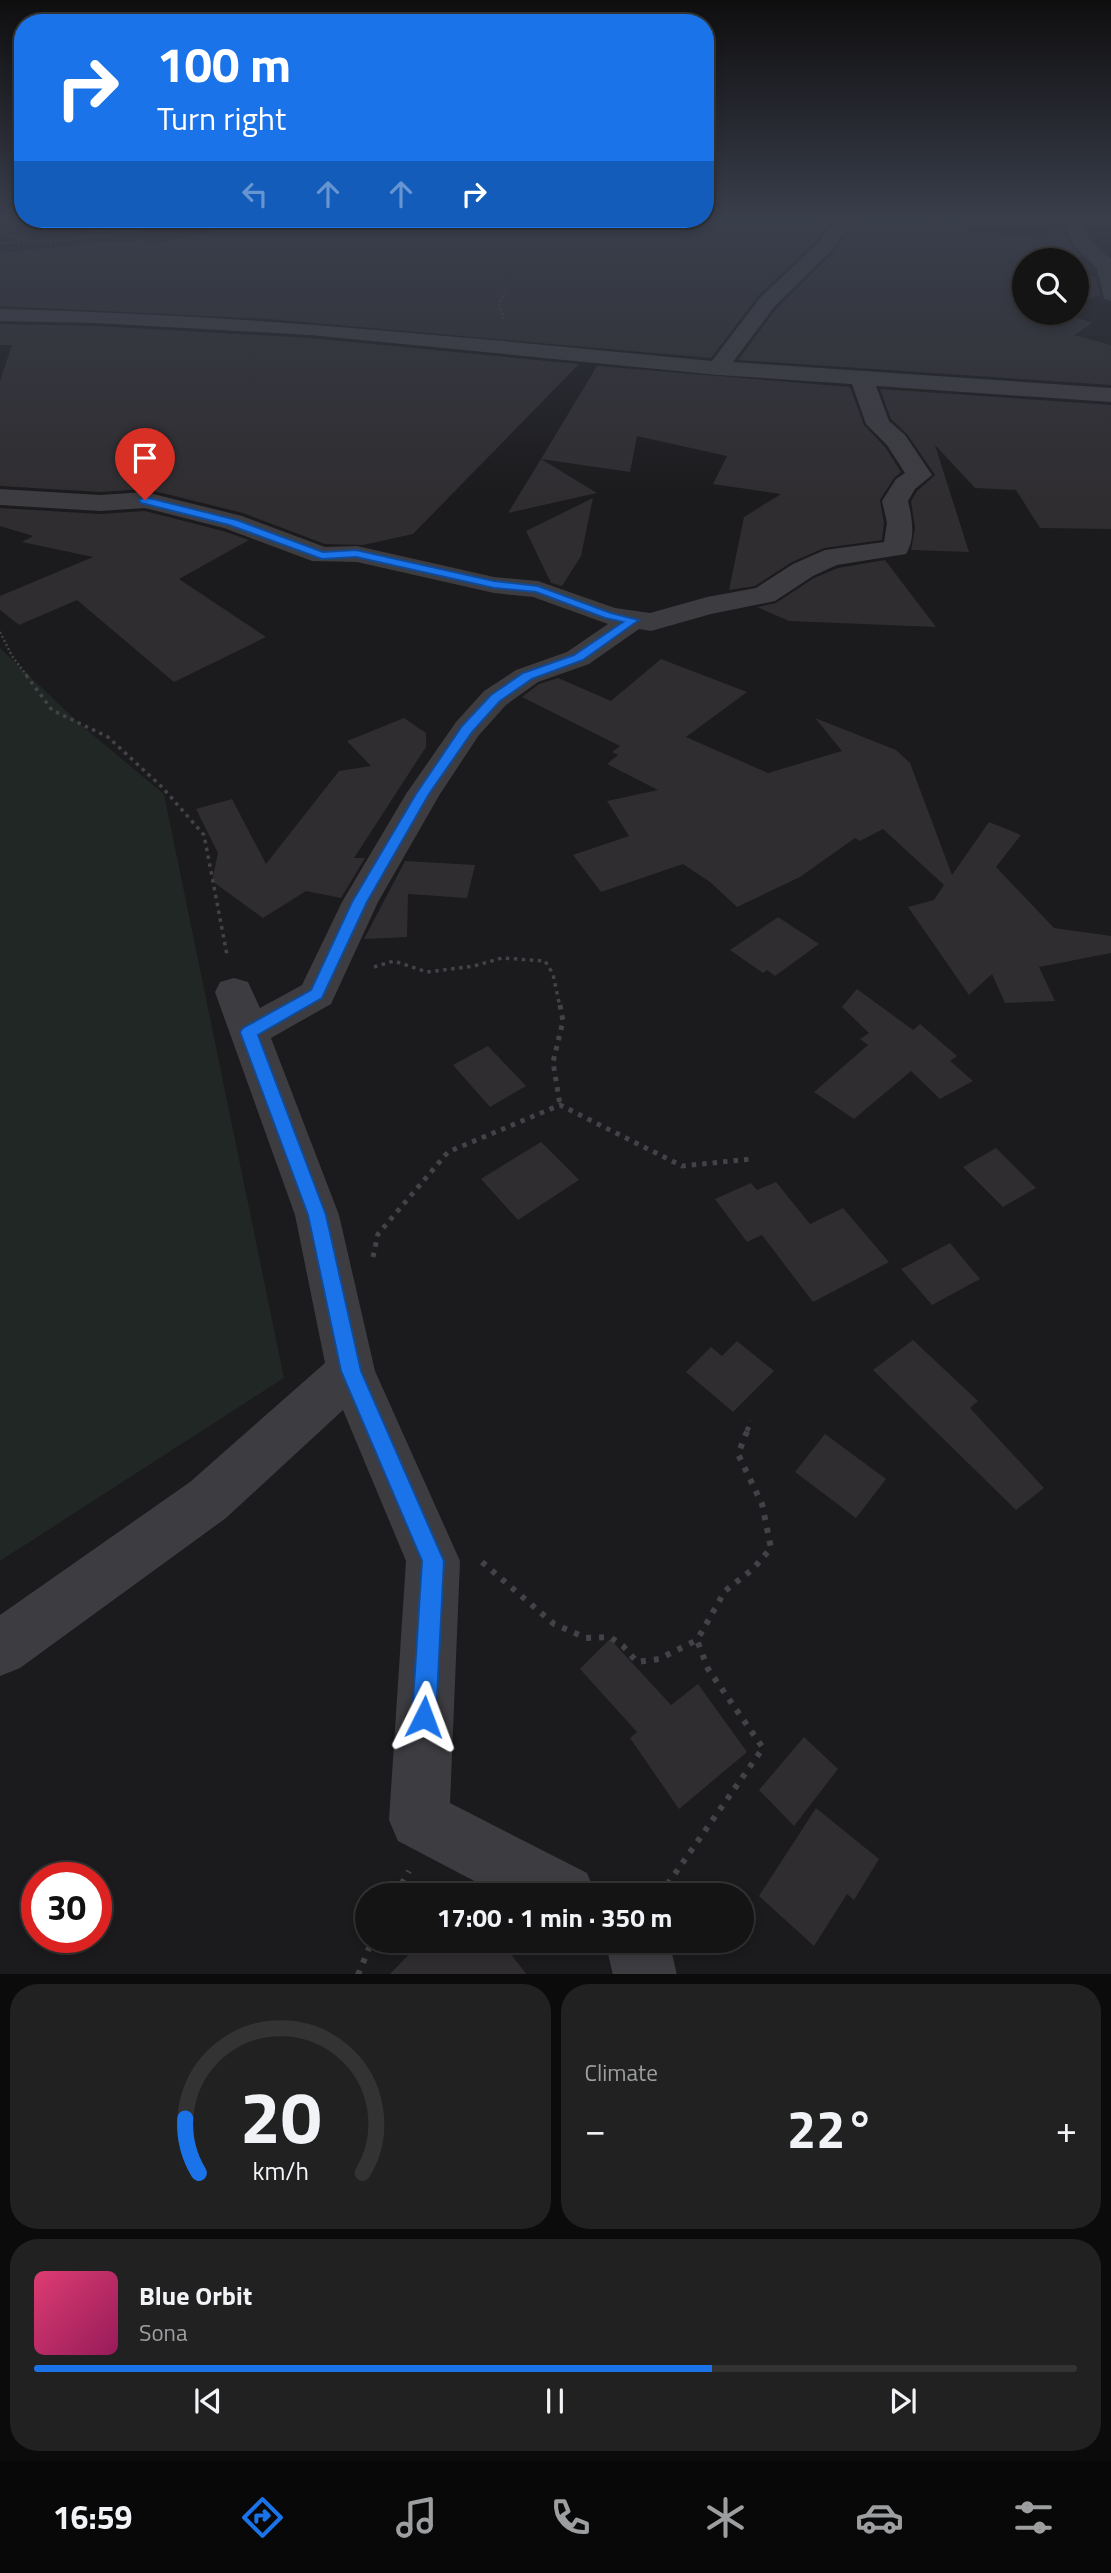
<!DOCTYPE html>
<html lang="en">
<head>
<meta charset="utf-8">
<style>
	:root { --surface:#141415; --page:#212122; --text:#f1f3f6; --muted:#9d9ea0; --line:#333334; --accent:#1a73e8 }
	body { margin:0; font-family:"Titillium Web",sans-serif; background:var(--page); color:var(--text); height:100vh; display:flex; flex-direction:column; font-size:26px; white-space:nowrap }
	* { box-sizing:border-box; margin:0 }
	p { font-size:23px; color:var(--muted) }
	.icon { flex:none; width:38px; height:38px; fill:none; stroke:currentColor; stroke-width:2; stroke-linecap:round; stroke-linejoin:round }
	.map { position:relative; height:1974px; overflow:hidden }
	.panel { display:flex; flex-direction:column; gap:10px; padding:10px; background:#0b0b0c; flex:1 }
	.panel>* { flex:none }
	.banner { position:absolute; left:14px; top:14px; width:700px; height:214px; border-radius:28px; box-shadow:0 4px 10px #0003,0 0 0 2px var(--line); background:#1a73e8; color:#fff; overflow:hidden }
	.fabs { position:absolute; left:1012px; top:248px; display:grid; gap:14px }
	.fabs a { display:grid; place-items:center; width:77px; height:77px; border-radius:50%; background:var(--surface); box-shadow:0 4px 10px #0003,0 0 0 2px var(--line); font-size:35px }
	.speed { position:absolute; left:21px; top:1862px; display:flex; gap:14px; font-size:35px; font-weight:700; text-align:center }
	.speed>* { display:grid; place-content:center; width:91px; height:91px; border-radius:50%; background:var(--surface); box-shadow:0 4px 10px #0003,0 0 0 2px var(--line); line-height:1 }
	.speed .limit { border:10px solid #d22; background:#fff; color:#111 }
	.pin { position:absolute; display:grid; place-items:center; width:60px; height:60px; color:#fff; margin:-72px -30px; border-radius:50% 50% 50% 0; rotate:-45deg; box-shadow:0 0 7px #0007 }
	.pin .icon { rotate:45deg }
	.me { position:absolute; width:77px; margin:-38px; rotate:3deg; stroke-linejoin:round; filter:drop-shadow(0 0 5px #0008) }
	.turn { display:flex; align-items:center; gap:24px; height:147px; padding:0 28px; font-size:32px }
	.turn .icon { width:91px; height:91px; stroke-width:2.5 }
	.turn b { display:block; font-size:49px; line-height:60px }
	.lanes { display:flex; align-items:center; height:66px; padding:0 28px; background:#0003; justify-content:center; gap:35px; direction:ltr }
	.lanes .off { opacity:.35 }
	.big { font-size:52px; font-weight:700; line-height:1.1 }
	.panel .widget { flex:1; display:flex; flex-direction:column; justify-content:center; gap:10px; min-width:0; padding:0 24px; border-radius:28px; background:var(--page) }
	.panel .dial { align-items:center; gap:0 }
	.dial svg { height:182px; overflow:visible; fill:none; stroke:var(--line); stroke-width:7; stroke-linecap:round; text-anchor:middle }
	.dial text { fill:var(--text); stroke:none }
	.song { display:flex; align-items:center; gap:21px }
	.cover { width:84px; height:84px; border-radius:10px; background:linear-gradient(135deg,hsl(340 70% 55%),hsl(330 70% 35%)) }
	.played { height:7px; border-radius:4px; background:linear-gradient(90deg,var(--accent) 65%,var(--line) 65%) }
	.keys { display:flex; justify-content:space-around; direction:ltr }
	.heat { display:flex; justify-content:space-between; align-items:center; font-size:38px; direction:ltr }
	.panel .tiles { flex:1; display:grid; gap:10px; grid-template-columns:1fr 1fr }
	.widget:last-child { grid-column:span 2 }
	.trip { position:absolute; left:355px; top:1883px; width:399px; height:70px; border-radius:35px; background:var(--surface); box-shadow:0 4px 10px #0003,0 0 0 2px var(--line); font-weight:700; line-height:70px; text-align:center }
	.tabs { display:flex; height:112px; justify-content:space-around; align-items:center; background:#080808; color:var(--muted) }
	.tabs .icon { width:49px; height:49px }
	.tabs .active { color:var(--accent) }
	.tabs b { font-size:32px; color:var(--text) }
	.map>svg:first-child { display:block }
	.green { fill:#212724 }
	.building { fill:#2f2d30 }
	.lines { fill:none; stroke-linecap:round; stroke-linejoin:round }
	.path-far3 { stroke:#434248; stroke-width:2.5; stroke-dasharray:2 2.5; stroke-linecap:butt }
	.path-far2 { stroke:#434248; stroke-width:3.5; stroke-dasharray:3.5 4.5; stroke-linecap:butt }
	.path-far1 { stroke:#434248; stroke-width:5; stroke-dasharray:4.5 6; stroke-linecap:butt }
	.path { stroke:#434248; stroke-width:6; stroke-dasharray:5 8; stroke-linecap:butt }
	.street { fill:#3d3c41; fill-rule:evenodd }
	.route { fill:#1a73e8; stroke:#114b97; stroke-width:2 }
</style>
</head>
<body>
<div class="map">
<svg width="1111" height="1975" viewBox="0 0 1111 1975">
	<rect width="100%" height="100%" fill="#1b1a1c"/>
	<polygon class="green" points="0,648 80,724 164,794 284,1378 0,1561"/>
	<g class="building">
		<polygon points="275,219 834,219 814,243 758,296 711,358 268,319 0,306 0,253 118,241 119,243 143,240 146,245"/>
		<polygon points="858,219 929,219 967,223 963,232 1046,238 1050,231 1065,233 1073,248 1081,256 1073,261 1024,261 1024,313 1063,313 1092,323 1074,335 1111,345 1111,385 738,360 776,309 831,255"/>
		<polygon points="1076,274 1096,277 1100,295 1076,304"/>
		<polygon points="0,324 95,326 310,338 579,364 413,534 363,545 325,544 243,513 146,489 100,492 0,486 0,381 12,345 0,345"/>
		<polygon points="597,366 850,387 864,425 885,447 901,472 894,478 880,500 884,523 882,540 824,548 792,562 755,586 729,590 744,517 781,494 713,484 727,456 637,436 630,472 541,459"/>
		<polygon points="880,389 1111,405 1111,529 1040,528 1016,490 975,488 935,445 969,552 911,550 915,528 911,501 917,491 935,475 907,434 891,419"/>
		<polygon points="541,459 597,493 508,513"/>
		<polygon points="593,498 581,556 562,586 551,583 526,531"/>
		<polygon points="0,508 100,514 145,511 223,531 249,540 179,579 266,637 174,682 77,600 19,625 0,610 0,596 93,557 22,542 33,536 0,526"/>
		<polygon points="885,560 936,627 789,621 757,607 776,603 814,578 838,568"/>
		<polygon points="661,659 747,692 686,737 768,773 842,751 815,718 896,750 910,763 952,875 989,822 1021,835 996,867 1054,928 1111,936 1111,953 1039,967 1055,1001 1005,1003 992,974 969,995 908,907 934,900 944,885 883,829 860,841 855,838 800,877 737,907 710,882 683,864 601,892 573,855 629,836 607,801 658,790 607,764 618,755 612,752 620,746 522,697 539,684 558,678 611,701"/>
		<polygon points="404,718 426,733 426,747 354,858 365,858 341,898 306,891 263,918 212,881 218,853 196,809 232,799 266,864 339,771 371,766 347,741"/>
		<polygon points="405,861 475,865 467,898 408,894 407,937 364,939"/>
		<polygon points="778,917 819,944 775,976 767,970 763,973 730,950"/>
		<polygon points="857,989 913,1030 920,1024 957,1056 950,1061 973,1081 940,1099 911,1071 854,1119 814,1092 868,1045 860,1039 869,1033 842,1007"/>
		<polygon points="488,1046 526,1086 490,1107 453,1065"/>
		<polygon points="541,1142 579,1180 518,1220 481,1179"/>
		<polygon points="996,1148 1036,1188 1003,1207 963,1167"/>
		<polygon points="776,1182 810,1224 843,1208 889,1262 813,1302 762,1235 747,1242 715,1199 751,1183 757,1190"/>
		<polygon points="950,1243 980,1279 932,1305 901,1269"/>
		<polygon points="913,1340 978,1401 970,1408 1044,1488 1016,1510 873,1370"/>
		<polygon points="737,1341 774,1371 733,1412 686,1372 711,1347 722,1356"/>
		<polygon points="825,1434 886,1479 856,1518 795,1472"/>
		<polygon points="610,1639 671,1705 698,1684 747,1752 679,1809 630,1738 637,1732 580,1669"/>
		<polygon points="804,1737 838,1769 794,1826 759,1790"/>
		<polygon points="816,1808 879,1859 854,1900 847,1894 814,1946 759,1896"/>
		<polygon points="422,1941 501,1941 527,1975 389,1975"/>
	</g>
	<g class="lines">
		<g class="path-far3">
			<polyline points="32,219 105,231"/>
			<polyline points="0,225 10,236 28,241"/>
			<polyline points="138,229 149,219"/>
			<polyline points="0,243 62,241 210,219"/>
			<polyline points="504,319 499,304 505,292"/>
			<polyline points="0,632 12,656 28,677"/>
		</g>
		<g class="path-far2">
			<polyline points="26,675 52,710 108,737 162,787 204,835 227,955"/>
			<polyline points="374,967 394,961 427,972 474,966 502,958 545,961 553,974 560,1007"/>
		</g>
		<g class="path-far1">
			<polyline points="560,1005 563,1021 553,1062 560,1105"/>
			<polyline points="373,1257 378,1234 448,1152 560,1105 682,1166 751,1159"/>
			<polyline points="747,1431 751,1421"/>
		</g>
		<g class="path">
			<polyline points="482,1562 554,1624 586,1638 610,1637 623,1646 637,1662 659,1659 697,1640"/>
			<polyline points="395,1895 409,1871"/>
			<polyline points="660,1895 763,1748 708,1669 697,1640 725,1591 753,1569 771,1548 762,1504 738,1454 748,1429"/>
			<polyline points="358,1975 372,1941"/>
		</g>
		<g class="street">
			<path d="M838,219H856L829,253L774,307L733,362L1111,388V402L876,386L889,421L905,435L932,475L915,489L908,501C912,518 916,538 906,554L837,565L813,576L775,601L711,614L651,631L639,629L589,664L538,682L506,705L479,735L440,794L378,902L331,1004L271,1038L339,1215L375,1371L460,1561L450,1803L587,1873L596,1895H501L398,1841L389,1820L406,1561L343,1410L226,1518L20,1668L0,1676V1615L190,1482L325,1363L295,1215L215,992L220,982L234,978L248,982L260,1008L302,985L342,902L406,794L456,722L484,691L516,670L567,652L608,624L533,597L494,593L357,562L312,561L224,528L145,508L100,511L0,505V489L100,495L145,492L242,516L325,547L357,546L494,577L538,581L615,608L650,613L707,597L756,588L793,564L825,550L884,542L887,523L882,501L896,479L905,473L887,445L866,424L852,384L718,375L310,335L95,323L0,321V309C238,314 475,338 712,361L760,298L816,245Z"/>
			<polygon points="1061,219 1079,219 1090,240 1111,259 1111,301 1104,299 1097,268 1075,247"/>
			<polygon points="605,1941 669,1941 677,1975 613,1975"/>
		</g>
	</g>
	<linearGradient id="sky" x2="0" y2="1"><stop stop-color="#0f0e0f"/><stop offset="0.44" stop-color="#393e4b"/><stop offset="1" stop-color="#393e4b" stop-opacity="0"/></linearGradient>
	<rect width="1111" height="496" fill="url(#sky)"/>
	<polygon class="route" points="145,497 237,520 323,552 356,550 494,581 538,586 611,613 639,620 583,660 532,679 500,701 472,732 429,794 367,902 322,998 258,1035 326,1215 361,1371 444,1561 436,1717 433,1725 424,1728 416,1725 412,1717 422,1561 341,1371 308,1215 240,1032 243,1028 311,990 352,902 416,794 462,726 491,695 523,673 574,655 623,622 605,618 536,592 494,588 356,557 322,559 229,525 141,503 139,500"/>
</svg>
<div class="fabs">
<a><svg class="icon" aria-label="search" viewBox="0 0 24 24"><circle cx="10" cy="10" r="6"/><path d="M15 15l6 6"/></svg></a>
</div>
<div class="speed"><div class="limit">30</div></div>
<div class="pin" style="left:145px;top:500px;background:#d93025"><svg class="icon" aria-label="arrive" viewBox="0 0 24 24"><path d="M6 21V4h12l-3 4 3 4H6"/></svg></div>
<svg class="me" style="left:424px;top:1717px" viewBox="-20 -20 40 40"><path d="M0-17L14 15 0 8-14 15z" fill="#1a73e8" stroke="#fff" stroke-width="4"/></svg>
<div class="trip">17:00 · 1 min · 350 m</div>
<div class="banner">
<div class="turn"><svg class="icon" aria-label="right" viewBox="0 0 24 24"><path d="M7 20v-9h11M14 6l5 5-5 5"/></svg><div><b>100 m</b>Turn right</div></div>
<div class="lanes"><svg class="icon off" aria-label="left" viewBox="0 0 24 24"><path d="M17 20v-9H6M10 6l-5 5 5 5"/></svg><svg class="icon off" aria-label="ahead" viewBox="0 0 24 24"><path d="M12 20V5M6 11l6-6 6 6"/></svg><svg class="icon off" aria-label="ahead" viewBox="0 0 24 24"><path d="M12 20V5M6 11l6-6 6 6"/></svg><svg class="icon" aria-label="right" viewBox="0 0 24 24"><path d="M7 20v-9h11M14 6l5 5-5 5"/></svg></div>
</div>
</div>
<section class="panel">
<div class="tiles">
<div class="widget dial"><svg viewBox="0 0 100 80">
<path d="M14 69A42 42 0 1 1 86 69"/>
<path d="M14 69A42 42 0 0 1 8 45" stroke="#1a73e8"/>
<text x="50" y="56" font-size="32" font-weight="700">20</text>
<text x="50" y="72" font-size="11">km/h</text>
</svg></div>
<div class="widget"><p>Climate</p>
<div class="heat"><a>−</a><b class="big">22°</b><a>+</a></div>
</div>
<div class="widget">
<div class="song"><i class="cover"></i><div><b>Blue Orbit</b><p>Sona</p></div></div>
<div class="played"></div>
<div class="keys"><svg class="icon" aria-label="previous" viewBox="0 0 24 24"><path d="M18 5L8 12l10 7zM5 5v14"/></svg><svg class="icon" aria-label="pause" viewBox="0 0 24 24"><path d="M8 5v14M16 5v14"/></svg><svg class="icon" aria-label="next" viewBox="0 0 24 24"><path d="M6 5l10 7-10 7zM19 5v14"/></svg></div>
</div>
</div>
</section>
<nav class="tabs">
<b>16:59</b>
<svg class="icon active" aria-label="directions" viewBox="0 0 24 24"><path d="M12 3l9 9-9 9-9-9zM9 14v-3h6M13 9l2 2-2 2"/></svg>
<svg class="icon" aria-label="music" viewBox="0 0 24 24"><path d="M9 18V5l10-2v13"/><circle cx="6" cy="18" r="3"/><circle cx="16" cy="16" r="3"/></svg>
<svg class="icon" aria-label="phone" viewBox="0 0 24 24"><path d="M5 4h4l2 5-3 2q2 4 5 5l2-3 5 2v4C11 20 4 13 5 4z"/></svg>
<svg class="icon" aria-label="climate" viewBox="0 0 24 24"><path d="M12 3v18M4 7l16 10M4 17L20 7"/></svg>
<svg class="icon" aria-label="car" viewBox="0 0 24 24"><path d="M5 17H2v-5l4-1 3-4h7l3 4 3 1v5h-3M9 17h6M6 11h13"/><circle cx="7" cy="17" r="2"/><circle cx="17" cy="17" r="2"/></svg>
<svg class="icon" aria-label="filters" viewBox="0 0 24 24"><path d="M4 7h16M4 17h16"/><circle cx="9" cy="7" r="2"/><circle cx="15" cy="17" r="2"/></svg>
</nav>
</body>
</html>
